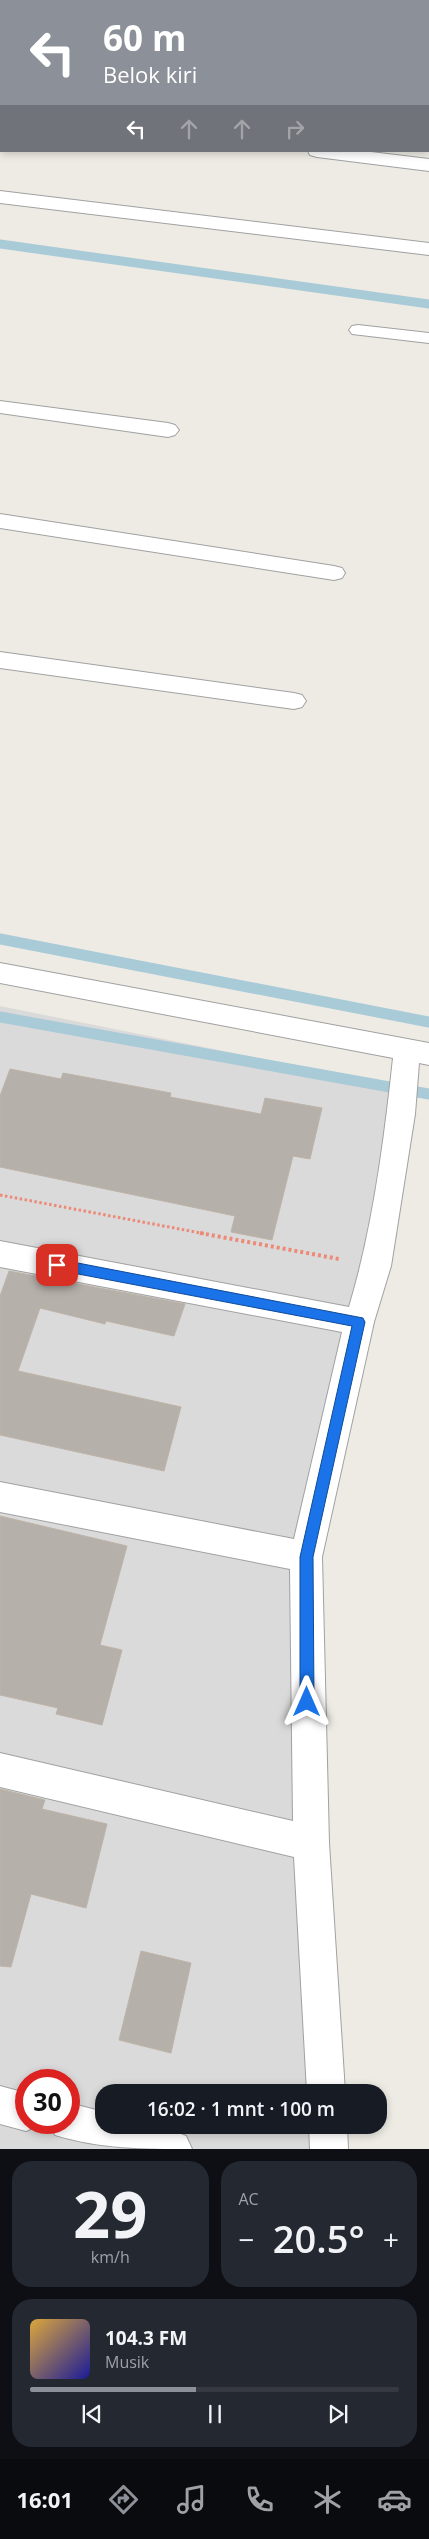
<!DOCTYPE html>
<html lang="id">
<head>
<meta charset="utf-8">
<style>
	:root { --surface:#171b24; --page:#242831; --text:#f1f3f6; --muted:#9ea1a6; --line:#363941; --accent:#8c9099 }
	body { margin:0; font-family:"Open Sans",sans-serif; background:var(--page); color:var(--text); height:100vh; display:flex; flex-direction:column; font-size:19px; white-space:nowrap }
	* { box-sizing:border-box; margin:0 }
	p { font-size:16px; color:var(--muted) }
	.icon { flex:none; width:28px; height:28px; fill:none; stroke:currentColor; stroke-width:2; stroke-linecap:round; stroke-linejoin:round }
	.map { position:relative; height:2149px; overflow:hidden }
	.panel { display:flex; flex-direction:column; gap:12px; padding:12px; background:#0d0f14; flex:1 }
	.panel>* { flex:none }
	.guide { position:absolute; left:0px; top:0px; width:430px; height:152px; box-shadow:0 2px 8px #0003; background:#8c9099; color:#fff; overflow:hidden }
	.speed { position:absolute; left:15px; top:2069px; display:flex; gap:10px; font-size:25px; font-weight:700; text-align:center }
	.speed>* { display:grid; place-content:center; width:65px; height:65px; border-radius:50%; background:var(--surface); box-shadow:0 2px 8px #0003; line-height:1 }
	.speed .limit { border:8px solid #d22; background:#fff; color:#111 }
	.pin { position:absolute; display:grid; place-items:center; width:42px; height:42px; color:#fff; margin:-21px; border-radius:10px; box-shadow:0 2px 8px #0006 }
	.me { position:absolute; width:55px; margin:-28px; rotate:0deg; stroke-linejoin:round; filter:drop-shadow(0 0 4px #0008) }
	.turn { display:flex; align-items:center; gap:18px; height:105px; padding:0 20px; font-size:22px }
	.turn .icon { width:65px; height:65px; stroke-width:2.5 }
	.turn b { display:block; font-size:35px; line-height:42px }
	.lanes { display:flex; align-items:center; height:48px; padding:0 20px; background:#0003; justify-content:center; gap:25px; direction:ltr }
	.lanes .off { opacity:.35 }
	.big { font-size:38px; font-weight:600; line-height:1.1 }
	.panel .card { flex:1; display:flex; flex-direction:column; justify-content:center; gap:8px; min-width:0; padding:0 18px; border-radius:20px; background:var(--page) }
	.panel .dial { align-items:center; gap:0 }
	.dial b { font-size:65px; line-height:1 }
	.song { display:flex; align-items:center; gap:15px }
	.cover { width:60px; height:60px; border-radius:8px; background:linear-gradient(135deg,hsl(40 70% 55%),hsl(240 70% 35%)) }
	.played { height:5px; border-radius:2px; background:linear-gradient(90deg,var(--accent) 45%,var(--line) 45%) }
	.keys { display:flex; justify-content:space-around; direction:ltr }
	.heat { display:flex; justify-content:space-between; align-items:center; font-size:28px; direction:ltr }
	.panel .tiles { flex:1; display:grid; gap:12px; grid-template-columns:1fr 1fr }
	.card:last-child { grid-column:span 2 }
	.trip { position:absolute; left:95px; top:2084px; width:292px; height:50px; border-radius:20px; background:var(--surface); box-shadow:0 2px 8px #0003; font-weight:600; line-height:50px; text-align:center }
	.dock { display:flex; height:80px; justify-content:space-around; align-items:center; background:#090b0e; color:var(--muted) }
	.dock .icon { width:35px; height:35px }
	.dock .current { color:var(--accent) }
	.dock b { font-size:22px; color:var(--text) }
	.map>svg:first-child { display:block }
	.residential { fill:#dbdada; fill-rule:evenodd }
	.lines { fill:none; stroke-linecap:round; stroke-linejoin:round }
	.stream-far1 { stroke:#a9cad7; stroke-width:9 }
	.stream { stroke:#a9cad7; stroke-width:11 }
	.building { fill:#b6b0aa; stroke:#bdb3a8 }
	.service-casing { stroke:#a1a1a1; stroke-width:2 }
	.minor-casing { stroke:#a1a1a1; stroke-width:2 }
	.path-far1 { stroke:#ec8a77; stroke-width:3; stroke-dasharray:2.5 2.5; stroke-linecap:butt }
	.path { stroke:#ec8a77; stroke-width:4; stroke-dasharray:3 3; stroke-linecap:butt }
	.service { fill:#fff; fill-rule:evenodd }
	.minor { fill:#fff; fill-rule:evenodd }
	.route { fill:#1a73e8; stroke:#114b97 }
</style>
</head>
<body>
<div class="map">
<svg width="429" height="2149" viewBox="0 0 429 2149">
	<rect width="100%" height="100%" fill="#edebe4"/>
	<g class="residential">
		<polygon points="0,0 429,0 429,114 429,1 1,1 1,66"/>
		<path d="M0,1006L413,1089L296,1577L321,2092H104V2125H323L324,2149H0ZM26,2080H69V2122H26Z"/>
	</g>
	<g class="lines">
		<polyline class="stream-far1" points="0,244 429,304"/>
		<g class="stream">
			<polyline points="0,939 429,1022"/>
			<polyline points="0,1017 429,1094"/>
		</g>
	</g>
	<g class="building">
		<polygon points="10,1069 61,1079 63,1073 171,1093 170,1097 261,1114 265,1098 322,1108 310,1159 293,1156 272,1240 231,1232 235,1216 0,1167 0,1096"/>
		<polygon points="9,1271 185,1304 174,1336 106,1321 105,1324 40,1308 18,1371 181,1407 164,1471 0,1435 0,1296"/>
		<polygon points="0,1516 127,1546 100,1645 122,1650 102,1725 56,1714 58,1708 0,1695"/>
		<polygon points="0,1789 45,1800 42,1809 107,1824 86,1908 31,1894 11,1967 0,1966"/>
		<polygon points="141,1951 191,1963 171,2053 119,2040"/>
	</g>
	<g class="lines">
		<g class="service-casing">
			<polygon id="service" points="358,325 429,333 429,343 352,334 349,330 352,326"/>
		</g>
		<g class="minor-casing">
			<g id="minor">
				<rect x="0" y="25" width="1" height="10"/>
				<rect x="0" y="108" width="1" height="10"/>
				<polygon points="308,151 363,151 429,159 429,171 317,157 310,155"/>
				<polygon points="0,191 429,243 429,255 0,203"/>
				<polygon points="0,401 168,423 175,425 179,430 175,435 168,437 0,413"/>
				<polygon points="0,514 334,566 342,568 345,573 342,578 334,580 0,528"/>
				<polygon points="0,652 294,693 302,695 306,701 302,707 294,709 0,668"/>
				<path d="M0,963L429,1043V1065L419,1063L415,1114L391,1266L374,1322L322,1557L329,1843L345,2092H307L294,1857L0,1787V1753L293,1821L290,1569L0,1512V1482L294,1539L342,1332L0,1267V1241L349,1307C373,1227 384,1141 393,1058L0,983Z"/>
				<polygon points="0,2086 26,2093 26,2122 40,2122 39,2125 26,2131 0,2124"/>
				<path d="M69,2103L104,2112V2125C133,2125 159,2124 186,2136L192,2149C144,2149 100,2149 55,2135L49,2122H69Z"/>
				<polygon points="309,2125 347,2125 348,2149 310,2149"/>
			</g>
		</g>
		<polyline class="path-far1" points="0,1195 206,1234"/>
		<polyline class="path" points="200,1233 339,1259"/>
		<use href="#service" class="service"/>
		<use href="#minor" class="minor"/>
	</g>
	<polygon class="route" points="57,1259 363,1318 365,1322 313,1557 314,1702 312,1707 307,1709 302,1707 300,1702 300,1557 352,1326 57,1270 51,1265"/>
</svg>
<div class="speed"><div class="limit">30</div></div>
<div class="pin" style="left:57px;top:1265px;background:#d93025"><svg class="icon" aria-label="arrive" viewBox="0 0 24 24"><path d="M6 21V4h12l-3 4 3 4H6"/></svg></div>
<svg class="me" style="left:307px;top:1702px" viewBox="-20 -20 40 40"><path d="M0-17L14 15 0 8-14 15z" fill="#1a73e8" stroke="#fff" stroke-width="4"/></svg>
<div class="trip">16:02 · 1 mnt · 100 m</div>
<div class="guide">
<div class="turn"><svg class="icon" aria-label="left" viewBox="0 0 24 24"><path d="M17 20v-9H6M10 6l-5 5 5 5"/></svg><div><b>60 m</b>Belok kiri</div></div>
<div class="lanes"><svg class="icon" aria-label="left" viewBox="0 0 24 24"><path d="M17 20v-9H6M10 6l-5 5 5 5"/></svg><svg class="icon off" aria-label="ahead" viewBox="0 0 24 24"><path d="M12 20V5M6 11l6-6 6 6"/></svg><svg class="icon off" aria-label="ahead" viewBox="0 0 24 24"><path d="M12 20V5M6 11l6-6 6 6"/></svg><svg class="icon off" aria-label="right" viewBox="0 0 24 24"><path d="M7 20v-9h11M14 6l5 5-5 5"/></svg></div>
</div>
</div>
<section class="panel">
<div class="tiles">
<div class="card dial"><b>29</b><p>km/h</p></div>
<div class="card"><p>AC</p>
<div class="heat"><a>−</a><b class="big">20.5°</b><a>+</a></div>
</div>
<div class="card">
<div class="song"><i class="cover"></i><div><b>104.3 FM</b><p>Musik</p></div></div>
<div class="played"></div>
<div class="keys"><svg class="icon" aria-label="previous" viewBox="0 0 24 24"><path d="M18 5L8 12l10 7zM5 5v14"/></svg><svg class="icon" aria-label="pause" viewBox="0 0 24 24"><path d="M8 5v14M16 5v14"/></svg><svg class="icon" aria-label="next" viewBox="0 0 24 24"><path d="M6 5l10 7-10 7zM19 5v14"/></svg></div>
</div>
</div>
</section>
<nav class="dock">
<b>16:01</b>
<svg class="icon current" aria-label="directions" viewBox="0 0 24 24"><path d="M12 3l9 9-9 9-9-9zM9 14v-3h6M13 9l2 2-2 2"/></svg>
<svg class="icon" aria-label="music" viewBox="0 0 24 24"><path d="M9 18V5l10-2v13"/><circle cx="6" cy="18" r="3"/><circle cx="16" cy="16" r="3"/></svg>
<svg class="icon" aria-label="phone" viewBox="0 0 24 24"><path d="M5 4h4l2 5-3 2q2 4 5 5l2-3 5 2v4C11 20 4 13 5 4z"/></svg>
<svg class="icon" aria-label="climate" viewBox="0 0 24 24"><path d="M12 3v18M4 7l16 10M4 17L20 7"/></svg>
<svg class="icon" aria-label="car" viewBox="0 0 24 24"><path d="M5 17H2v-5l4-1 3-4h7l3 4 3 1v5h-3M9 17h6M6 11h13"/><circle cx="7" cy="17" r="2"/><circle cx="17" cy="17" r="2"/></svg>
</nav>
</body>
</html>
